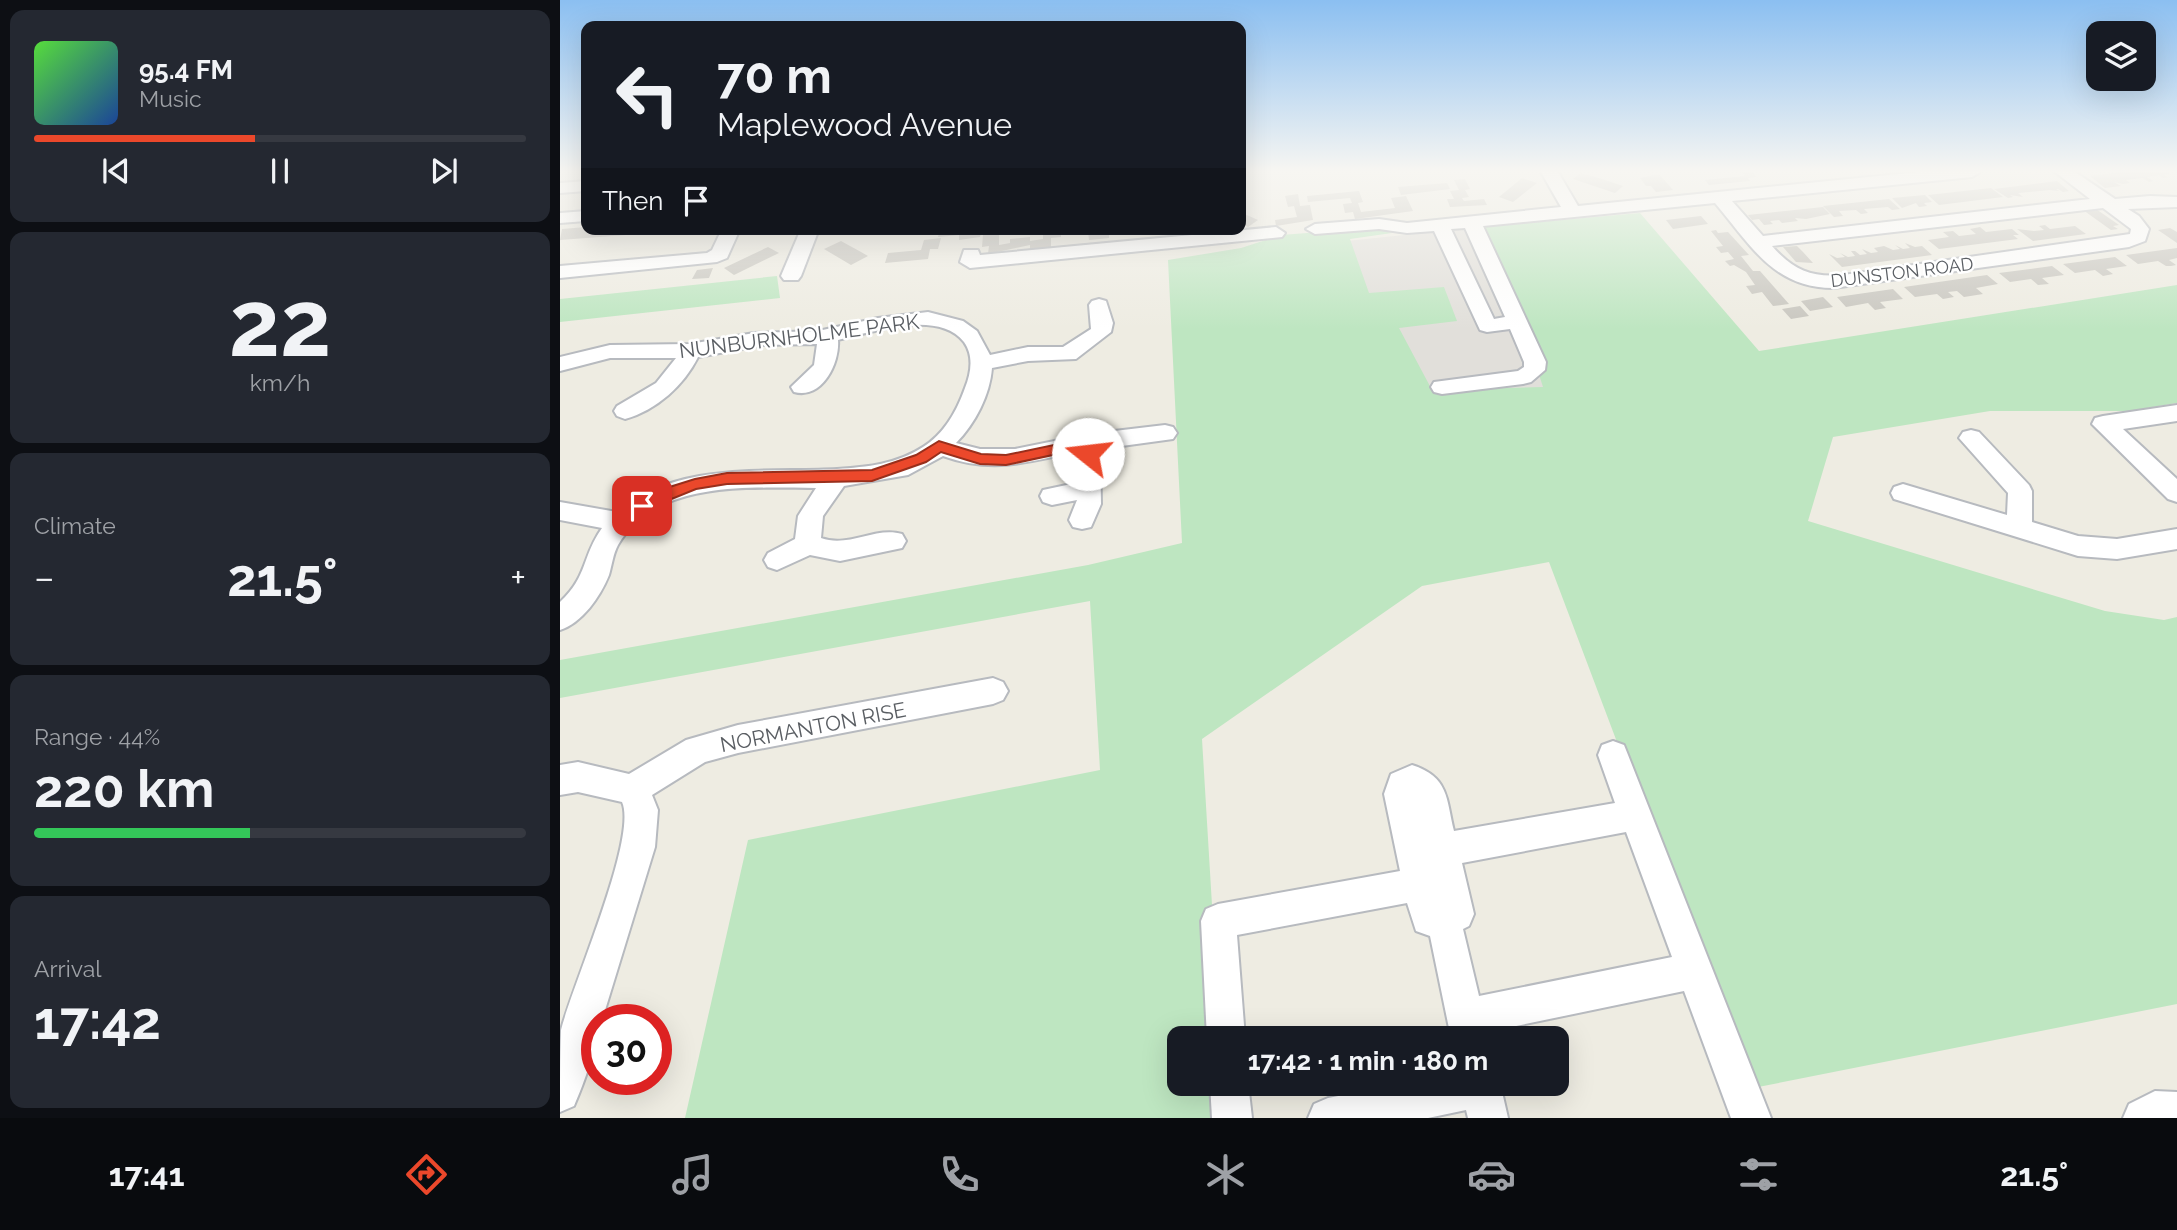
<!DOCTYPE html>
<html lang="en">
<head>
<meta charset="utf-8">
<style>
	:root { --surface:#171b24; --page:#242831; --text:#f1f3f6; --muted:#9ea1a6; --line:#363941; --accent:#eb482b }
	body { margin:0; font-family:Raleway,sans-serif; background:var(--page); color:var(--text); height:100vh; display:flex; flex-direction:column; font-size:26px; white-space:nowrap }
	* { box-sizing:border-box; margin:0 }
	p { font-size:23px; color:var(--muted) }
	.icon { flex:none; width:38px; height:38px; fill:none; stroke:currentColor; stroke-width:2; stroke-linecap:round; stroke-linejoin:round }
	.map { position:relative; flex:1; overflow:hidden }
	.panel { display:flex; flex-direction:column; gap:10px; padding:10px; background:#0d0f14; width:560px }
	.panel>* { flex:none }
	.top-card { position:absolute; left:21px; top:21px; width:665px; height:214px; border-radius:14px; box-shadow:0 7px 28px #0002; background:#171b24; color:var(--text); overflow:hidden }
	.tools { position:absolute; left:1526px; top:21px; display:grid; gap:14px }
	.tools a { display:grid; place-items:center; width:70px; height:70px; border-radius:14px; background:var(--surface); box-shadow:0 7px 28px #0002; font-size:35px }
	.speed { position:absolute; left:21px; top:1004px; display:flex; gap:14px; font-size:35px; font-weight:700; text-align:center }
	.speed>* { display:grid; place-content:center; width:91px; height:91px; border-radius:50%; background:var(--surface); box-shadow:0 7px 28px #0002; line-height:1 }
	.speed .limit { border:10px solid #d22; background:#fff; color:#111 }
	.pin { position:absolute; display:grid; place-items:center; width:60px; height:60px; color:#fff; margin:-30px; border-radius:14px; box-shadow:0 4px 10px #0006 }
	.me { position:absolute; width:77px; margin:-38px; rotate:286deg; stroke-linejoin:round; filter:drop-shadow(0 0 5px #0008) }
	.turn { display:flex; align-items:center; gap:24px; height:147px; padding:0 21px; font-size:32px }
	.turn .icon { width:91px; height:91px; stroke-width:2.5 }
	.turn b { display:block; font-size:49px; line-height:60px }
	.then { display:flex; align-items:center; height:66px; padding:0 21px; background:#0003; gap:14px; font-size:26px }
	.big { font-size:52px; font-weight:700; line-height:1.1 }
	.panel .card { flex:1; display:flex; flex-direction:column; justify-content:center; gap:10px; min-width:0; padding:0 24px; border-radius:14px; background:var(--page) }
	.panel .dial { align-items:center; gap:0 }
	.dial b { font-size:91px; line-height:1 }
	.song { display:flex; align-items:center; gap:21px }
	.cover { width:84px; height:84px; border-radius:10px; background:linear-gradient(135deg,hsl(110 70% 55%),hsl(220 70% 35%)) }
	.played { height:7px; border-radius:4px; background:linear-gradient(90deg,var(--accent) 45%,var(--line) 45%) }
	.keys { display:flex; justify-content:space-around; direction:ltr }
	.heat { display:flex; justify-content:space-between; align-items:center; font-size:38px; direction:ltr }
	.charge { height:10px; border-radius:5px; background:linear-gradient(90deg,#34c759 44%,var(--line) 0) }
	.trip { position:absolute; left:607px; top:1026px; width:402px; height:70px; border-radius:14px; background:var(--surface); box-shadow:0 7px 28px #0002; font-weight:700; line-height:70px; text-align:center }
	.tab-bar { display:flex; height:112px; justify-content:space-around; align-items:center; background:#090b0e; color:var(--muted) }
	.tab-bar .icon { width:49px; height:49px }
	.tab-bar .active { color:var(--accent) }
	.tab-bar b { font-size:32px; color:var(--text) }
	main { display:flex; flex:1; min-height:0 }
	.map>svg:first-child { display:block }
	.industrial { fill:#e1dfda }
	.green { fill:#bee6c1 }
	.building { fill:#c8c6bf }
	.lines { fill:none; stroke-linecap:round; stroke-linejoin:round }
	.minor-casing { stroke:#b7babf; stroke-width:4 }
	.minor { fill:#fff; fill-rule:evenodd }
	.route { fill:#eb482b; stroke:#992f1c; stroke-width:2 }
	.labels { text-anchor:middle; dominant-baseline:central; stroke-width:5; stroke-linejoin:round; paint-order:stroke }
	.far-street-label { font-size:18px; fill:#5a5e63; stroke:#fff }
	.street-label { font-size:21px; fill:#5a5e63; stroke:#fff }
</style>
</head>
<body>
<main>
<section class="panel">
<div class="card">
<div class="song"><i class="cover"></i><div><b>95.4 FM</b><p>Music</p></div></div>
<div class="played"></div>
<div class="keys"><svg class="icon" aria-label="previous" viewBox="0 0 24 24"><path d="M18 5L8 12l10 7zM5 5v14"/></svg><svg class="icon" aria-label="pause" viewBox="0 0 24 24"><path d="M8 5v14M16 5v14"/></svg><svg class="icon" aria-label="next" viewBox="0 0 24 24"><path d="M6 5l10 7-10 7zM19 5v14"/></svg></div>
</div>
<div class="card dial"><b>22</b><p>km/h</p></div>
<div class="card"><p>Climate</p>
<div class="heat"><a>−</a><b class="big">21.5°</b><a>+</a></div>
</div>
<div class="card"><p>Range · 44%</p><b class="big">220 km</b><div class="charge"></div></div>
<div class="card"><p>Arrival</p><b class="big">17:42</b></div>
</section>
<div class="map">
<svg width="1617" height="1118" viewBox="0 0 1617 1118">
	<rect width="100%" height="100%" fill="#eeece2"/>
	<polygon class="industrial" points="931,226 1027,399 823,437 777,242"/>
	<g class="green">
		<polygon points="1080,213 1199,351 1617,285 1617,403 1569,411 1430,411 1273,437 1248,521 1545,611 1604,620 1617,617 1617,1004 1188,1089 989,562 862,586 642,739 660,1038 620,1038 620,1083 663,1083 666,1118 125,1118 188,840 540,770 530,601 0,698 0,660 528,565 622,543 608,260 681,248 721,235 813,228 832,233 790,239 809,293 884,287 897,321 839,328 872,390 983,387 965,331 920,227"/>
		<polygon points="217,276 220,298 0,322 0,299"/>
	</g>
	<g class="building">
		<polygon points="1182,172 1192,172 1196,177 1188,178 1190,181 1149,185 1145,180 1185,176"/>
		<polygon points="1560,172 1609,172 1609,174 1603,175 1608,177 1603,178 1599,175 1587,177 1593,181 1589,182 1583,178 1566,180 1570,183 1563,184 1554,182 1561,186 1545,188 1530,176"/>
		<polygon points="1021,173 1042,179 1063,186 1055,193 1013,179"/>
		<polygon points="1099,174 1113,190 1096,192 1091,186 1086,186 1080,178"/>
		<polygon points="962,178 977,183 953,202 939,197"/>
		<polygon points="905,179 910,189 905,190 909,197 902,198 904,201 924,199 927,205 890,207 887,199 894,199 890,191 899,190 894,180"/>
		<polygon points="1497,181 1509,191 1503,192 1498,189 1496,189 1499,191 1490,190 1458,193 1463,197 1450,195 1453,197 1448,198 1434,189"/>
		<polygon points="887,183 890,189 841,195 838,187"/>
		<polygon points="1431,188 1443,197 1379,205 1368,195"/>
		<polygon points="799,191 803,202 798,203 801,212 835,208 831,198 846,196 853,211 795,219 793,212 785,213 783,204 792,203 790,198 748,202 747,196"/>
		<polygon points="738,194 740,206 750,205 753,220 716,226 715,220 737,217 734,206 728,207 725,196"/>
		<polygon points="1365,195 1372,202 1364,203 1367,206 1359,207 1356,203 1342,208 1332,198"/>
		<polygon points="1329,199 1340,209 1332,210 1328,207 1304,209 1308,213 1301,214 1296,210 1279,211 1283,216 1274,217 1263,206"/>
		<polygon points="1263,207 1270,214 1246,219 1235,218 1238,221 1222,223 1219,220 1210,221 1213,224 1204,225 1199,219 1192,220 1188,215"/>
		<polygon points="1536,209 1559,225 1553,226 1558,229 1551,230 1523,210"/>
		<polygon points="681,213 689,216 698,220 688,227 681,224"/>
		<polygon points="1141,216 1148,224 1113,229 1106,220"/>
		<polygon points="1485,225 1490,229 1515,226 1526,234 1473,241 1457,229 1474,231 1484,230 1479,226"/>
		<polygon points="26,227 26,229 82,229 79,234 0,240 2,229"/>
		<polygon points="1420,227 1426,232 1452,229 1459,235 1453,235 1458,239 1379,249 1368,240 1389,237 1383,232 1393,231 1399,236 1416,234 1410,229"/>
		<polygon points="1610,228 1617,232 1617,243 1598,230"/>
		<polygon points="380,229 400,231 422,229 420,237 399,240 399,235 378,237"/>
		<polygon points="501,229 501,237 491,238 491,248 470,250 470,245 428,254 429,246 422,247 423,235 439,233 439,245 450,243 450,239 470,237 470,241 483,239 483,230"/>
		<polygon points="521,229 549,229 549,238 529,240 528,231 521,232"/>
		<polygon points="1156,230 1158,233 1168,232 1189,255 1181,256 1193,271 1200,271 1229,304 1213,306 1202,292 1192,294 1186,286 1195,285 1186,272 1174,265 1170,266 1165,261 1174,259 1168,252 1161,253 1156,247 1163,246 1151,231"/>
		<polygon points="381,238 378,249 370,249 368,259 325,263 328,253 361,250 364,240"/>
		<polygon points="281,241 301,252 308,256 291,265 264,249"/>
		<polygon points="1345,243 1355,247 1362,246 1372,255 1282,267 1269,254 1277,258 1285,257 1280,253 1288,257 1295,256 1291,251 1295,251 1300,255 1307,254 1302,249 1311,253 1318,252 1314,248 1324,246 1333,250 1340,249 1335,245 1343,249 1350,248"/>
		<polygon points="1237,246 1243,252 1253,263 1236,262 1223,247"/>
		<polygon points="208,247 219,253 174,275 164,268"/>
		<polygon points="1617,248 1617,258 1609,260 1616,265 1611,266 1606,266 1598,261 1578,264 1566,255"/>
		<polygon points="1555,257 1567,266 1546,269 1553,274 1543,276 1535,270 1515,273 1503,264"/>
		<polygon points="1492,266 1504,275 1482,278 1489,284 1478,285 1471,279 1450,282 1439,273"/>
		<polygon points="153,268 149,278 132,279 137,270"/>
		<polygon points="1427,275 1438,284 1416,288 1423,294 1404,297 1397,291 1388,292 1394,297 1383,299 1377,294 1355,297 1344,287"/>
		<polygon points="1333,289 1343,299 1320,302 1326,308 1320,309 1315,310 1308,303 1286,307 1277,297"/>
		<polygon points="1263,297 1273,307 1250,311 1241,301"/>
		<polygon points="1240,306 1249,316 1231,319 1222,309"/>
	</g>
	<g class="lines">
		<g class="minor-casing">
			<g id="minor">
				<path d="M981,172H998L1018,206L1359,172H1420L1412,177L1172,201L1203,236L1530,199L1495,172H1515L1555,199L1590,196L1617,197V207L1568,209L1579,216L1589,229L1585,241L1569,247L1273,288C1213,288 1190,244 1155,203L923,226L986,362L985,370L971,382L963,384L882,394L874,392L871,387L874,382L958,371L964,367V362L950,329L927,332L920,330L874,231L847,233L819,229L755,234L746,229L755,224L819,219L847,223L1001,207ZM1543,208L1571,229L1570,234L1283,275C1252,278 1233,270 1212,246ZM905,228L945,317L934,319L891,229Z"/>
				<polygon points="26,181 26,191 0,193 0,183"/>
				<polygon points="26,211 26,221 0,223 0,213"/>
				<polygon points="716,227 725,233 722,237 410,268 400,262 404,250 418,250 420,255"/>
				<polygon points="162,229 180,229 167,258 157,262 0,278 0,266 147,253 152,250"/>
				<polygon points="241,229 259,229 241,276 238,280 224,280 221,276"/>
				<path d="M539,299L546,301L553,323L551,332L516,359L468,361L432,368C430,395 415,424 396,443L420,449H455L529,434L605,425L613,427L617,433L613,439L540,449L541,504L531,527L522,529L513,527L509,520L517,500L492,505L483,502L480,496L483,490L516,483V452C467,462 433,474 383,456L348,475L284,486L263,516L261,538C289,548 316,526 342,534L346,541L342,548L280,561L250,555L217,570L208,567L204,560L208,553L235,539L238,516L256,488C192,488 96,479 58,545C53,554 52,565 49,575C40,597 22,623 0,630V602C28,576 22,556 42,528L0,520V502L57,512C118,461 204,473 277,469C307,467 337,464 363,447C384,434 397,411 405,388C411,373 414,356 404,342C378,309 312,332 278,340C280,363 262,400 234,392L231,387L254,365L257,344L203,345L138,357C124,385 97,410 65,419L57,416L54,411L57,406L96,383L116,358H50L0,371V357L50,345L130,344L194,333L258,331L318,318L368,312L403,321L417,331L430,355L468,347H503L531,329L529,305L532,301Z"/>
				<polygon points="1617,405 1617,421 1563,429 1617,479 1617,502 1608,499 1532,424 1535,418 1543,416"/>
				<polygon points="1411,430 1419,432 1469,485 1472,491 1472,522 1518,536 1557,539 1617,529 1617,549 1557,559 1518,556 1334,499 1331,493 1334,487 1343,484 1447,515 1448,493 1399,438 1403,432"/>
				<path d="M433,678L443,682L448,691L443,700L433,704L178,753L145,762L92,795L98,810L95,847L42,1020H37C37,1049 25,1080 14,1106L0,1112C0,1088 0,1053 1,1030C12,986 78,837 62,802L18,792L0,795V765L18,762L69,774L126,740L178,725Z"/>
				<path d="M1053,741L1064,745L1068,755L1211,1118H1171L1124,991L927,1032L929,1038H891L870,936L856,931L847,903L677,935L685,1038H647L641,921L646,909L658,904L840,871L824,794L831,774L852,765C889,777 886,798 894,831L1055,803L1038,755L1042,745ZM1066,832L1112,957L919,996L903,929L909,926L914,914L902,863Z"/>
				<polygon points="650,1083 688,1083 692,1118 652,1118"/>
				<polygon points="845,1083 940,1083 948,1118 908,1118 906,1110 868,1118 748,1118 754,1104 768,1098"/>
				<polygon points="1595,1091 1617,1092 1617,1118 1563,1118 1569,1104"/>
			</g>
		</g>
		<use href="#minor" class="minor"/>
	</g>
	<linearGradient id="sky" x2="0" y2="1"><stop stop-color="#8bbff1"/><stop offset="0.52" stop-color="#f7f6f2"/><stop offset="1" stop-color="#f7f6f2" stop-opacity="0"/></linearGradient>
	<rect width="1617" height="329" fill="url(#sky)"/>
	<polygon class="route" points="527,438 535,443 536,454 528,459 523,458 521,449 446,465 420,464 381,452 366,462 312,481 167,484 136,489 82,511 75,506 77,502 100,490 135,479 167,473 312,470 356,455 379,441 421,454 446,455"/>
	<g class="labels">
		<g class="far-street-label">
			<text transform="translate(1342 272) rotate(-7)">DUNSTON ROAD</text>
		</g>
		<g class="street-label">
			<text transform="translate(239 336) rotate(-7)">NUNBURNHOLME PARK</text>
			<text transform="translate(253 727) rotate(-11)">NORMANTON RISE</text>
		</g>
	</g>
</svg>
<div class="tools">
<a><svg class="icon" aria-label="layers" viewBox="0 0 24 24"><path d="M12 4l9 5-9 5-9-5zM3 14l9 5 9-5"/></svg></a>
</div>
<div class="speed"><div class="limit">30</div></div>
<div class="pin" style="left:82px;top:506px;background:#d93025"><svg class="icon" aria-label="arrive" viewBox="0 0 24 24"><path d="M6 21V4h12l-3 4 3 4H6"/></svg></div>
<svg class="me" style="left:528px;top:454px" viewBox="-20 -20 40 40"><circle r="19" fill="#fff"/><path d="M0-13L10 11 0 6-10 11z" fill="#eb482b"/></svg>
<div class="trip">17:42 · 1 min · 180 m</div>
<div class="top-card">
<div class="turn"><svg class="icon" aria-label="left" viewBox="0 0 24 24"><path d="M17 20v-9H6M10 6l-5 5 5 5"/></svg><div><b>70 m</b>Maplewood Avenue</div></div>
<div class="then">Then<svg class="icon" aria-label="arrive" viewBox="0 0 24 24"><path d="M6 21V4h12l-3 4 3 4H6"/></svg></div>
</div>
</div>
</main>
<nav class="tab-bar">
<b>17:41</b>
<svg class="icon active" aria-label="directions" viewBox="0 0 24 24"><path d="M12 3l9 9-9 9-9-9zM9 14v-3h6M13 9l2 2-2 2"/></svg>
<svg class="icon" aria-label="music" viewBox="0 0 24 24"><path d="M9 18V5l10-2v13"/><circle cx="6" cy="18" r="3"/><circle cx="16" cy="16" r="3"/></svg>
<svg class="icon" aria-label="phone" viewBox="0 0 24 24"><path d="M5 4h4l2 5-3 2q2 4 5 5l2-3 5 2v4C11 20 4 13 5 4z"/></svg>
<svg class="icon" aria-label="climate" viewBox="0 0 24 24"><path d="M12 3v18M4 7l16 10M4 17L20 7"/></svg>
<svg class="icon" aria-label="car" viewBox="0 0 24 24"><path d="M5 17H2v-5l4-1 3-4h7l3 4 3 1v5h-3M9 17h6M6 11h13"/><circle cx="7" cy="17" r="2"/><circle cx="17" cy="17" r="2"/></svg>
<svg class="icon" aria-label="filters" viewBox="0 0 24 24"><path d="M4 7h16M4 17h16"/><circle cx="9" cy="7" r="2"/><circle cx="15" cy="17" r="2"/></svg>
<b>21.5°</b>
</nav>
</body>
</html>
